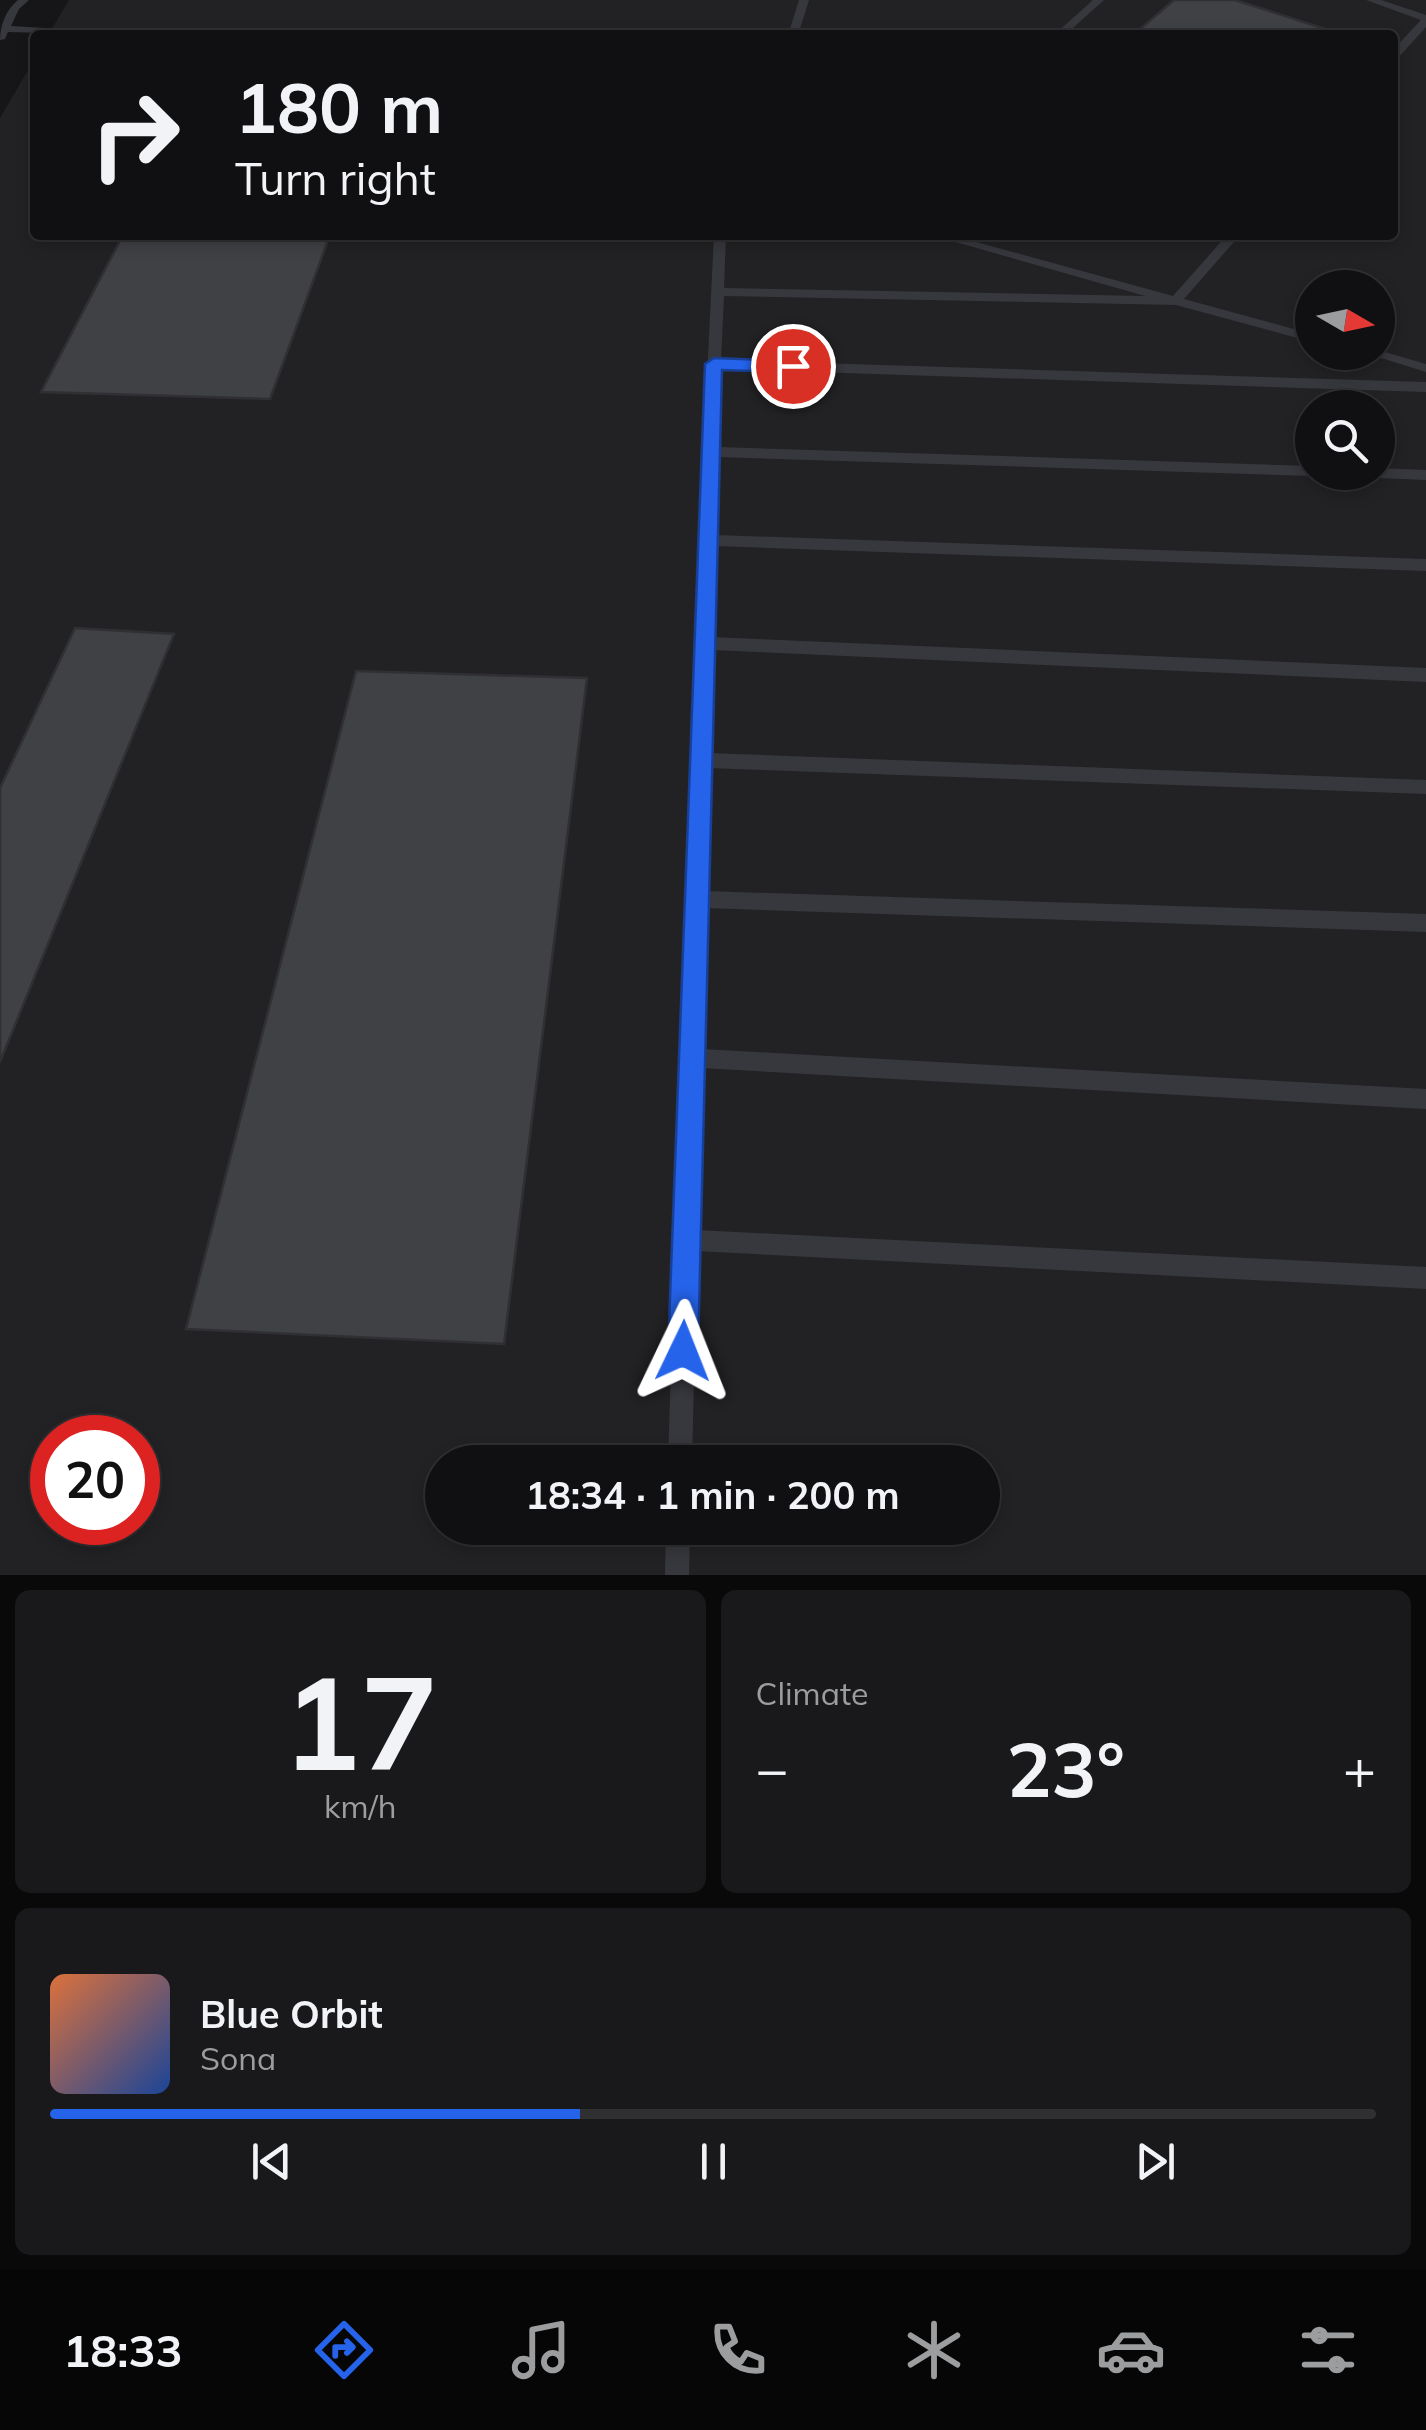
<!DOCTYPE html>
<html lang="en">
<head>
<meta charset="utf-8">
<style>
	:root { --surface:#101012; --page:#19191b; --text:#f1f3f6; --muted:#9c9d9f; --line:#303032; --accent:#2563eb }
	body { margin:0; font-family:Mulish,sans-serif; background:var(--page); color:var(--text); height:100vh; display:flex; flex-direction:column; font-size:38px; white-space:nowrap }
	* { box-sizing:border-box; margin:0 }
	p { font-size:32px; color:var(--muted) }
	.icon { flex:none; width:55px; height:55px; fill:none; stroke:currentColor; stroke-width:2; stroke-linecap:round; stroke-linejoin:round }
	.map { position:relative; height:1575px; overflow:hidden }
	.sheet { display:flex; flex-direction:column; gap:15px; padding:15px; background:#09090a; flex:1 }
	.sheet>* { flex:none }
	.banner { position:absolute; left:30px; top:30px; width:1368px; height:210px; border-radius:10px; box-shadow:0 5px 15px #0003,0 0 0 2px var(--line); background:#101012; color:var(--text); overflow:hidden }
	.needle { width:65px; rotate:99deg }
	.fabs { position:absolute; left:1295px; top:270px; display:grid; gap:20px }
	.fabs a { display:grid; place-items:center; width:100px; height:100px; border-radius:50%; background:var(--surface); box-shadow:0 5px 15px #0003,0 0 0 2px var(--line); font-size:50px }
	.speed { position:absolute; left:30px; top:1415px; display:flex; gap:20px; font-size:50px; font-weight:700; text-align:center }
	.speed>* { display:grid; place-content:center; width:130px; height:130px; border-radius:50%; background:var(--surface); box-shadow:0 5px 15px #0003,0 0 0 2px var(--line); line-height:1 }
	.speed .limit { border:15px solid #d22; background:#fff; color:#111 }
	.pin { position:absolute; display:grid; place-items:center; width:85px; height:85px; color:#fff; margin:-42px; border:5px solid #fff; border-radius:50%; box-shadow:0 2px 10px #0007 }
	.me { position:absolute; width:110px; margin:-55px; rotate:2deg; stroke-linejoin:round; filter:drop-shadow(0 0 8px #0008) }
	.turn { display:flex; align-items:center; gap:35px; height:210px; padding:0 40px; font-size:45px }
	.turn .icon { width:130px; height:130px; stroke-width:2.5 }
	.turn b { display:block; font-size:70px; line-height:85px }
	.big { font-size:75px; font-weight:700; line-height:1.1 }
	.sheet .card { flex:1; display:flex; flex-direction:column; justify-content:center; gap:15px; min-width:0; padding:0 35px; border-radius:15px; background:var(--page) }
	.sheet .dial { align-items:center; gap:0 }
	.dial b { font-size:130px; line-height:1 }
	.song { display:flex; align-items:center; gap:30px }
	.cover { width:120px; height:120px; border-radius:15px; background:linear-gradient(135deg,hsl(20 70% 55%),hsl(220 70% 35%)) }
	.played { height:10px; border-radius:5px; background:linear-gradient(90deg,var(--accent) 40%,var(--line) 40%) }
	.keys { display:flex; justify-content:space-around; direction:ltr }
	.heat { display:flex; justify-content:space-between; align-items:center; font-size:55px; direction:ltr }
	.sheet .tiles { flex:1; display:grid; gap:15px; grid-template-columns:1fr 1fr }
	.card:last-child { grid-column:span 2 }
	.trip { position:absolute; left:425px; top:1445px; width:575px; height:100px; border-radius:50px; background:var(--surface); box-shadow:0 5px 15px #0003,0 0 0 2px var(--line); font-weight:700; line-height:100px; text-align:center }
	.tabs { display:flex; height:160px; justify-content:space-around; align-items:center; background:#060607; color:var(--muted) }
	.tabs .icon { width:70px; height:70px }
	.tabs .selected { color:var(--accent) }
	.tabs b { font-size:45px; color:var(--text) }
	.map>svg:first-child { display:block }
	.built { fill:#222225; fill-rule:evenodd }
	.building { fill:#404145; stroke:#303034; stroke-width:2.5 }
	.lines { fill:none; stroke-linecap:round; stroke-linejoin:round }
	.service { fill:#37383d; fill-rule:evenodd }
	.route { fill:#2563eb; stroke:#184099; stroke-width:2.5 }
</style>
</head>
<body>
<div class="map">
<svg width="1426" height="1575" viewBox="0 0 1426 1575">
	<rect width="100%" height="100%" fill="#161618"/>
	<path class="built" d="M69,0H1426V1575H0V118L35,58V235H1392V35H48ZM1312,288H1378V352H1312ZM1312,408H1378V472H1312ZM52,1438H138V1522H52ZM442,1462H982V1528H442Z"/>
	<g class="building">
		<polygon points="1174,0 1235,0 1338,33 1133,35"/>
		<polygon points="123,235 330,235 270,399 41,392"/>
		<polygon points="75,628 174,634 0,1062 0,788"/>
		<polygon points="356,671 587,678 504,1344 186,1329"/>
	</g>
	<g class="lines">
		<g class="service">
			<path d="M18,0H29L19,9L11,26L112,32L117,35L8,32L5,39L0,40C0,25 6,10 18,0Z"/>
			<polygon points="799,0 809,0 798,35 788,35"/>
			<polygon points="1093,0 1104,0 1065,35 1054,35"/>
			<polygon points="1366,0 1381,0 1426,15 1426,27 1396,60 1392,61 1392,51 1421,20"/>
			<polygon points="714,235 726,235 724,288 1145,296 931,235 951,235 1173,296 1227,235 1240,235 1184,299 1312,334 1312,342 1176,305 724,296 721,360 1426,382 1426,392 721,369 718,447 1312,466 1312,472 1318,472 1312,476 718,457 715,535 1426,559 1426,571 714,546 711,637 1426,668 1426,682 711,650 708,753 1426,780 1426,794 708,768 705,891 1426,914 1426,932 705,908 702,1049 1426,1089 1426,1109 701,1068 697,1230 1426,1267 1426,1289 697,1251 692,1462 668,1462 694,643"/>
			<polygon points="1378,350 1426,364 1426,372 1362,352 1378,352"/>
			<polygon points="1378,468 1426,470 1426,480 1357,477 1350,472 1378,472"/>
			<polygon points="666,1528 690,1528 689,1575 665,1575"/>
		</g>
	</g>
	<polygon class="route" points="714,358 793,361 802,366 793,372 722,370 698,1351 693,1362 683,1366 672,1362 668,1351 705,364"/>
</svg>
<div class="fabs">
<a><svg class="needle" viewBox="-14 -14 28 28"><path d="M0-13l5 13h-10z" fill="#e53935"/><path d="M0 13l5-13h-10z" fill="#9c9d9f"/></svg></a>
<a><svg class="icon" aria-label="search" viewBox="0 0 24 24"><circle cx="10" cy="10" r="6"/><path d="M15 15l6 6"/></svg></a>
</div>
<div class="speed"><div class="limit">20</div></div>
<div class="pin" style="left:793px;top:366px;background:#d93025"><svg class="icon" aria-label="arrive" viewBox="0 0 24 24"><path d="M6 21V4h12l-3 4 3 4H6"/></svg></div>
<svg class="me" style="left:683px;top:1351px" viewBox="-20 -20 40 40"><path d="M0-17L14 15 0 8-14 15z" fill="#2563eb" stroke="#fff" stroke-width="4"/></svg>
<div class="trip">18:34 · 1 min · 200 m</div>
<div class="banner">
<div class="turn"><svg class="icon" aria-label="right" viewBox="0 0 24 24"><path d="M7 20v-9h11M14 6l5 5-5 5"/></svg><div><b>180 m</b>Turn right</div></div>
</div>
</div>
<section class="sheet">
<div class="tiles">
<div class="card dial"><b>17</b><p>km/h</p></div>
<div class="card"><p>Climate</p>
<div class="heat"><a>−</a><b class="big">23°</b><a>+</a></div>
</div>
<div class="card">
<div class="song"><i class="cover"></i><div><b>Blue Orbit</b><p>Sona</p></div></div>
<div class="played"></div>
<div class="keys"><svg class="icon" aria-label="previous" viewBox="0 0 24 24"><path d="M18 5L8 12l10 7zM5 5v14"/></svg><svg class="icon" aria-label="pause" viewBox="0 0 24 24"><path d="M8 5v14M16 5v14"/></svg><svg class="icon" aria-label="next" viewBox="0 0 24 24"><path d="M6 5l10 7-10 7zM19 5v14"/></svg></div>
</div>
</div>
</section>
<nav class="tabs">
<b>18:33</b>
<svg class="icon selected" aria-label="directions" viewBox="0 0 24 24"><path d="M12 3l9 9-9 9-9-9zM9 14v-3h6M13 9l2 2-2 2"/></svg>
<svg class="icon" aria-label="music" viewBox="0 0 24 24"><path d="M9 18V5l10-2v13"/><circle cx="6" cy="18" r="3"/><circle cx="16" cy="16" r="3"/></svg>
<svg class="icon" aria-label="phone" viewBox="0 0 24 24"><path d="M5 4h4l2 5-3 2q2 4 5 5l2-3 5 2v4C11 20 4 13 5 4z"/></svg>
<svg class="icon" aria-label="climate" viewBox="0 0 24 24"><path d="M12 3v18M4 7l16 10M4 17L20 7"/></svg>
<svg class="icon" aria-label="car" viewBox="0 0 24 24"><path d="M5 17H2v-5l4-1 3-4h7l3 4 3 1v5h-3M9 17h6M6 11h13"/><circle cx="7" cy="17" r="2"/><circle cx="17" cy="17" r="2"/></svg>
<svg class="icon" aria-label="filters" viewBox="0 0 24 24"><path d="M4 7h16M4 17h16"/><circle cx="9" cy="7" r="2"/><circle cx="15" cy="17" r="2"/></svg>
</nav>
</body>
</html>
